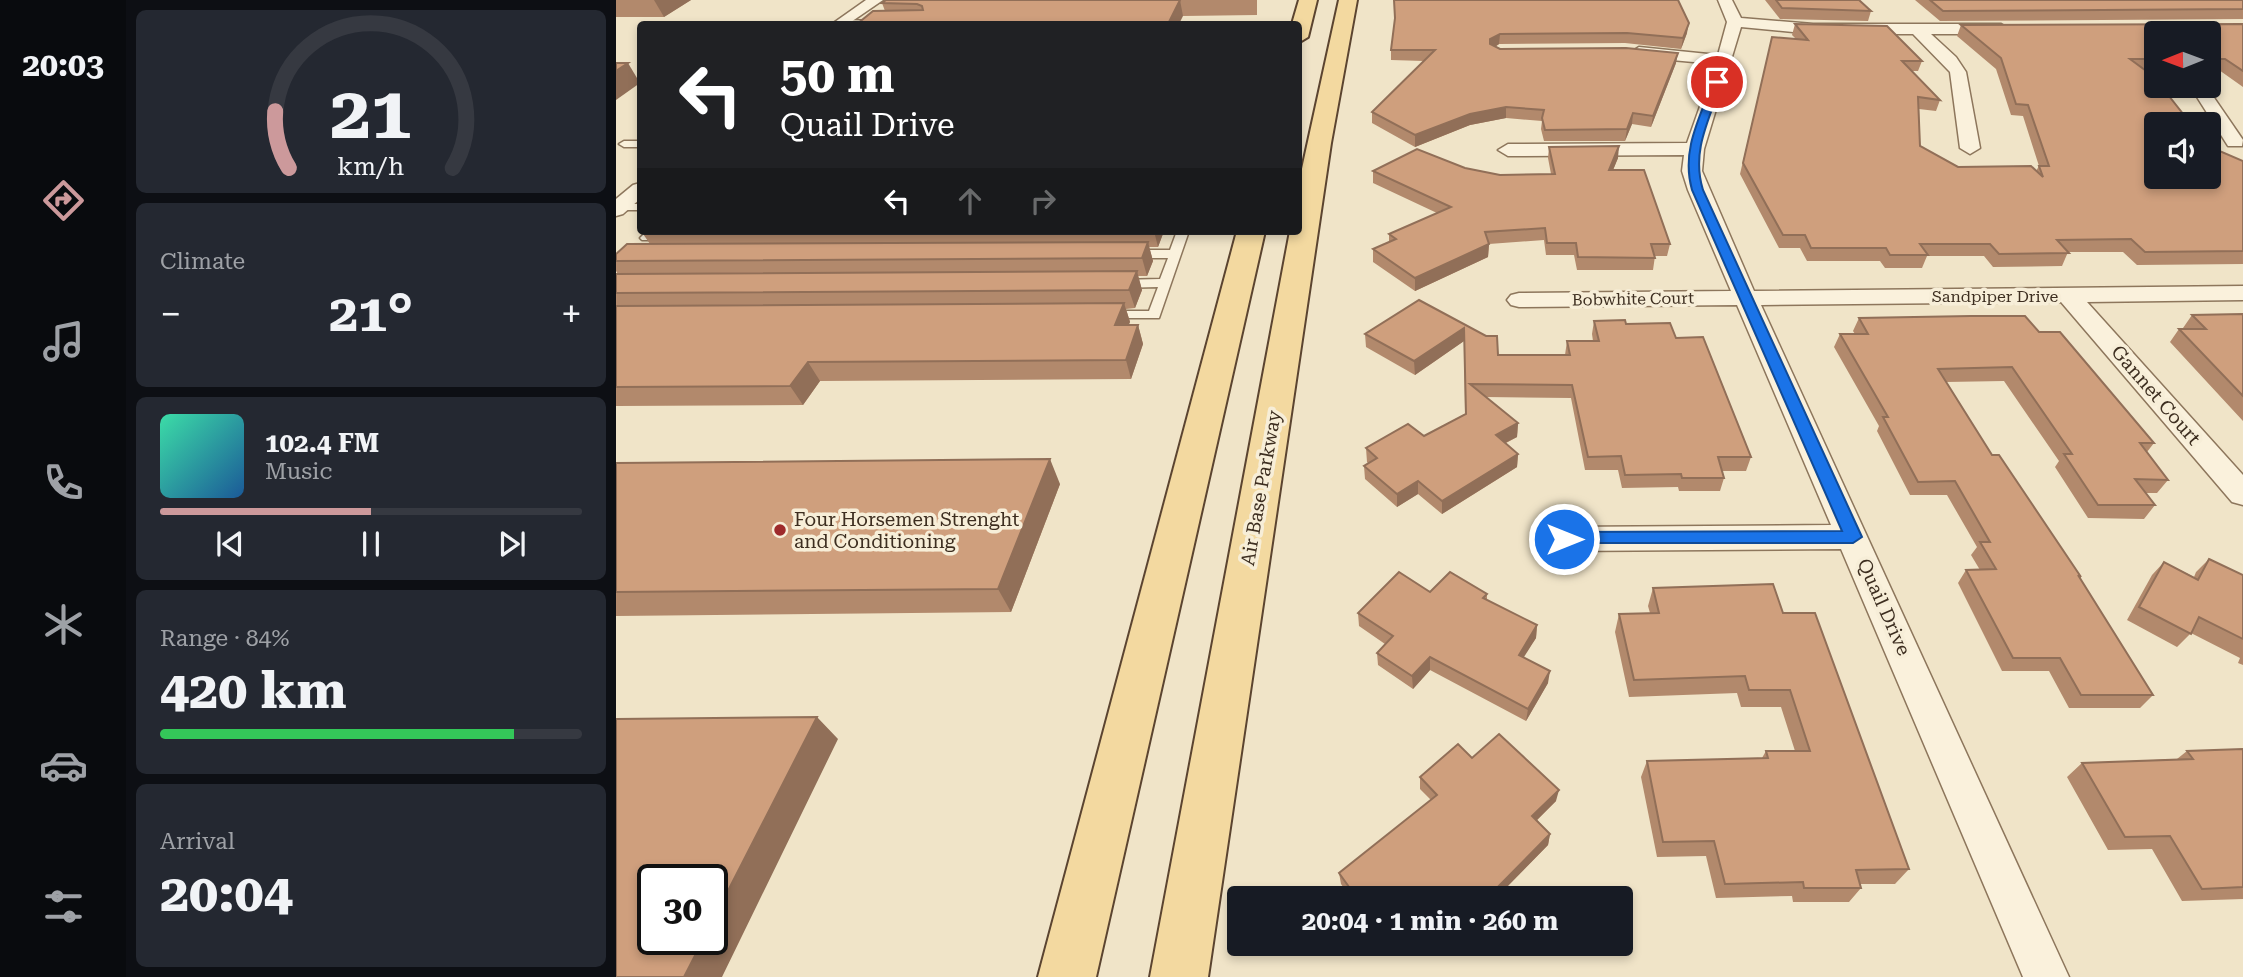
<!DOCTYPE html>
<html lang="en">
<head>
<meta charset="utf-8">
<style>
	:root { --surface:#171b24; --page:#242831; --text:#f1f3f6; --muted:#9ea1a6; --line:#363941; --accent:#cc999b }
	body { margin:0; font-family:"Roboto Serif",serif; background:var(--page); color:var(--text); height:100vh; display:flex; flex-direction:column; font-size:26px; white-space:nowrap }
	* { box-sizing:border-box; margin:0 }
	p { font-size:23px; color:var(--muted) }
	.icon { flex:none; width:38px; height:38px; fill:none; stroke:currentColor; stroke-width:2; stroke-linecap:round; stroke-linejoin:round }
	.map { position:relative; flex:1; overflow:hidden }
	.side { display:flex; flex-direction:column; gap:10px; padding:10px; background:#0d0f14; width:490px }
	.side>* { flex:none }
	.banner { position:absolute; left:21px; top:21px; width:665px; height:214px; border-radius:7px; box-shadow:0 4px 10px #0003; background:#202124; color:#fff; overflow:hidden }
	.needle { width:46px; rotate:269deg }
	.buttons { position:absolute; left:1528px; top:21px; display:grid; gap:14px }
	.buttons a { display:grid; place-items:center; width:77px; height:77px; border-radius:7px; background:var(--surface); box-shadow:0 4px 10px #0003; font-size:35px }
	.speed { position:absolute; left:21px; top:864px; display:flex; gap:14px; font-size:35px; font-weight:700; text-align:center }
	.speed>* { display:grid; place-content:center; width:91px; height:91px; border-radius:50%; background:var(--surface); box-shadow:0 4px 10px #0003; line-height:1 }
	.speed .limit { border:4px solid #111; border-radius:10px; background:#fff; color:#111 }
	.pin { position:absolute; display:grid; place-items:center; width:60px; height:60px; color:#fff; margin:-30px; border:4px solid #fff; border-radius:50%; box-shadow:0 2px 7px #0007 }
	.me { position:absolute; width:77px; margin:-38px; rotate:90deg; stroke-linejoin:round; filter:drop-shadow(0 0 5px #0008) }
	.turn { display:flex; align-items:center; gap:24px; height:147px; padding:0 28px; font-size:32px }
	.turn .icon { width:91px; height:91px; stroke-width:2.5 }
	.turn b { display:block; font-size:49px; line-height:60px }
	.lanes { display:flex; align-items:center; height:66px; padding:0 28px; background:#0003; justify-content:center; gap:35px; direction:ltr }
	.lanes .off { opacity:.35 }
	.big { font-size:52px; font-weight:700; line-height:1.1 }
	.side .widget { flex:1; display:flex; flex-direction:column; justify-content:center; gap:10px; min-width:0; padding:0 24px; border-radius:10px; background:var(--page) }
	.side .dial { align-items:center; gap:0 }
	.dial svg { height:182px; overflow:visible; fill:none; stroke:var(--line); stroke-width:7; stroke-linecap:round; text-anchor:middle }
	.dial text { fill:var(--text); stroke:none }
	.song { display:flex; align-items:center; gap:21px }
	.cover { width:84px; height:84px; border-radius:10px; background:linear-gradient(135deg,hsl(160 70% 55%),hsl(210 70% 35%)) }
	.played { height:7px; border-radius:4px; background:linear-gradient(90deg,var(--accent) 50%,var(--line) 50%) }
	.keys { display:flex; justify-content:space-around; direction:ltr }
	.heat { display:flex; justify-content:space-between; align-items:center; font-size:38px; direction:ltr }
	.charge { height:10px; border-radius:5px; background:linear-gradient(90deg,#34c759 84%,var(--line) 0) }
	.trip { position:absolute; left:611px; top:886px; width:406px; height:70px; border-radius:7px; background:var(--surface); box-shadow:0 4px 10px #0003; font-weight:700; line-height:70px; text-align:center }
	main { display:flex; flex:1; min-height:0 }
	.dock { display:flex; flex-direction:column; width:126px; justify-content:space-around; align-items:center; background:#090b0e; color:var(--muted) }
	.dock .icon { width:49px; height:49px }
	.dock .selected { color:var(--accent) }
	.dock b { font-size:32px; color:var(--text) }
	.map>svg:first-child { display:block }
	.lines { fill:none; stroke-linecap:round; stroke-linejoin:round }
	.lane-casing { stroke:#8d765c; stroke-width:3 }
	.street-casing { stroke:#8d765c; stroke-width:3 }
	.primary-casing { stroke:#5b4430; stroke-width:4 }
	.lane { fill:#faf1dc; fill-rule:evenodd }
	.street { fill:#faf1dc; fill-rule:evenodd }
	.primary { fill:#f3d9a0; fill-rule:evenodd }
	.wall { fill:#b2896c }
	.shaded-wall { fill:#916f58 }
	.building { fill:#cf9f7d; stroke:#916f58; stroke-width:2 }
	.route { fill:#1a73e8; stroke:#114b97; stroke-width:2 }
	.poi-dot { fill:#9e2a2b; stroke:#f7eed8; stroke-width:2.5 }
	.labels { text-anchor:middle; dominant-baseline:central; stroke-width:7; stroke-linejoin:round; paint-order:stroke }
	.far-street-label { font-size:16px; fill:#3d2e20; stroke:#f7eed8 }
	.street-label { font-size:19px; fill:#3d2e20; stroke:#f7eed8 }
	.poi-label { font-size:19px; fill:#3d2e20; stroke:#f7eed8; text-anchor:start }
</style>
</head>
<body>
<main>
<nav class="dock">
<b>20:03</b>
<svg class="icon selected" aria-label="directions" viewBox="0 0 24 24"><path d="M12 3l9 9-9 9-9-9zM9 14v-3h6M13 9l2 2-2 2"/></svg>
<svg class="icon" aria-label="music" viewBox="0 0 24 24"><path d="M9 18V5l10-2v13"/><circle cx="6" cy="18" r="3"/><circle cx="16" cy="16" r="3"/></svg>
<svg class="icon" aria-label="phone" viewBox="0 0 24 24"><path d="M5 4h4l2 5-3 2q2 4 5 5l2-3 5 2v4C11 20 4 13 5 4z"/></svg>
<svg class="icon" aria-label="climate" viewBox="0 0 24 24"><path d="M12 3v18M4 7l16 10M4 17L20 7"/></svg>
<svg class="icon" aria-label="car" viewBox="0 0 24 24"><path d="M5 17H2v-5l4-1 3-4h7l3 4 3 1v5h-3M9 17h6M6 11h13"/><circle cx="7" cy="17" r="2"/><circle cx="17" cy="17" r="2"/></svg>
<svg class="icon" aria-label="filters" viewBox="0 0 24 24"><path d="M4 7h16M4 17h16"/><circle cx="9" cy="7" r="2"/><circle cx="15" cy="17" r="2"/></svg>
</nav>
<section class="side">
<div class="widget dial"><svg viewBox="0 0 100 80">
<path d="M14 69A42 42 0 1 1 86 69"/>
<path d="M14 69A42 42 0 0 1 8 44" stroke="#cc999b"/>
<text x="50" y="56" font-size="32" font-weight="700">21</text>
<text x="50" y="72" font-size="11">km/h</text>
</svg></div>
<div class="widget"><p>Climate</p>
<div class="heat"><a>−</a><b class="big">21°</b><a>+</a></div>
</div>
<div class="widget">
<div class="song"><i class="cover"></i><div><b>102.4 FM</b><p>Music</p></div></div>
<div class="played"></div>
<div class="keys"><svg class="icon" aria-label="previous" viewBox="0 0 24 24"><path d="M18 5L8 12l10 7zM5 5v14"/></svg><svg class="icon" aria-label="pause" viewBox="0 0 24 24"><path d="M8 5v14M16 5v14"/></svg><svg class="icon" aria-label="next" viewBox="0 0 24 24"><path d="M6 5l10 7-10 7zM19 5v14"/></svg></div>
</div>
<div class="widget"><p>Range · 84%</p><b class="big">420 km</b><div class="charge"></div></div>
<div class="widget"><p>Arrival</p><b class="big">20:04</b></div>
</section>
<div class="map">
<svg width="1627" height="977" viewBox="0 0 1627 977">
	<rect width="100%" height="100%" fill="#f0e4c8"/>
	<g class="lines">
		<g class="lane-casing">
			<g id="lane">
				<polygon points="223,20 307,22 311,24 226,24"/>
				<polygon points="24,141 24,147 8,147 3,144 8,141"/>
				<rect x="0" y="204" width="24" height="6"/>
				<polygon points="31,231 44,231 34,240 26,240 24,238"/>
				<polygon points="561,231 573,231 543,318 487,318 487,312 492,311 533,311 542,287 503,288 497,284 503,280 544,279 552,258 516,258 510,254 516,250 554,250"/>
			</g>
		</g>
		<g class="street-casing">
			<g id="street">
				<polygon points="250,0 267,0 232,24 216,24"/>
				<polygon points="1102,0 1116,0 1125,18 1197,24 1385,24 1393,29 1385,34 1315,34 1340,57 1350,72 1364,148 1354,154 1344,148 1334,72 1297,34 1197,34 1125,27 1088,149 1086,171 1138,291 1627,286 1627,300 1471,302 1627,475 1627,505 1616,502 1445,302 1145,305 1453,977 1407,977 1225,549 948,551 937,547 932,539 937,531 948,527 1215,525 1121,305 903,307 895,305 891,300 895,295 903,293 1115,291 1072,190 1066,171 1068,155 892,156 882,150 892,144 1071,143 1099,64 1023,57 1015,52 1023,47 1102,55 1111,22"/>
				<polygon points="1574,86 1590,86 1627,140 1626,146 1612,146"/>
				<polygon points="24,183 24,199 7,214 0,216 0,199 17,185"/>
			</g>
		</g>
		<g class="primary-casing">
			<g id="primary">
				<polygon points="683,0 701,0 692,37 682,43 682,24 676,24"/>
				<polygon points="723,0 741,0 715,143 592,977 534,977 674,231 682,231 682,187"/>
				<polygon points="621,231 649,231 480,977 422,977"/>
			</g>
		</g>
		<use href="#lane" class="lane"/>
		<use href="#street" class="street"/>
		<use href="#primary" class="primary"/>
	</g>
	<g class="wall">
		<polygon points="0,0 75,0 48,17 0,17"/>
		<polygon points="270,0 641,0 641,15 567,16 269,11 266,3"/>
		<polygon points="1062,0 1071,33 1065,49 1009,43 883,44 879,47 884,49 1060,63 1035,127 1016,124 1009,141 928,141 925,129 926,121 890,118 854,125 799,147 756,123 756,112 808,61 775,60 775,50"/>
		<polygon points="1149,0 1243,0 1255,11 1252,21 1164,19"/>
		<polygon points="1299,0 1627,0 1627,19 1324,21"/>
		<polygon points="1179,24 1306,61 1302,71 1296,71 1324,100 1320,111 1303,109 1304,146 1342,167 1420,171 1423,166 1407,116 1395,115 1380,69 1341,36 1345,25 1627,24 1627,87 1603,70 1592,70 1592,33 1540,33 1540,70 1528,70 1540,124 1627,161 1627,264 1521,265 1507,252 1452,252 1446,266 1377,267 1368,256 1311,256 1306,268 1269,268 1264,261 1191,261 1184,248 1163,248 1124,174 1156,37 1180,39 1176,35"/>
		<polygon points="933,147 1002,158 997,170 1054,244 1051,256 1039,256 1037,270 961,270 958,255 930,255 928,240 873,244 872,257 799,291 757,262 757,249 773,242 773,234 821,213 757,183 757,171 849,168 884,175 935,174 932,158"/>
		<polygon points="25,231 548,231 542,247 533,247 537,261 531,276 522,276 526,290 519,308 510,309 514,322 512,325 522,325 527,344 515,379 204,381 187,405 0,406 0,274 2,274 0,271 0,254 34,244"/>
		<polygon points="803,300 882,355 949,355 951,341 977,341 976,334 978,321 1010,324 1060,338 1135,457 1130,471 1106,471 1108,478 1104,491 1063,491 1062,487 1006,488 1002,470 969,470 955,398 870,397 902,423 901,437 890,443 902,454 901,467 826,514 802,494 781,507 749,479 748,466 752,463 751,462 750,448 808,436 849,414 848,341 799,375 750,347 749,334"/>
		<polygon points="1627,314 1627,421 1554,342 1563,329 1568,329 1567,328 1576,315"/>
		<polygon points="1243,318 1423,332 1538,443 1531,452 1552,480 1541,493 1529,493 1539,505 1528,519 1472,518 1439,467 1443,461 1388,381 1330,382 1376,455 1465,577 1464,579 1537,695 1524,708 1453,708 1433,671 1386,671 1342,583 1350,570 1364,570 1355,555 1361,547 1331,495 1294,495 1261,431 1263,426 1218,347 1224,334 1239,334 1237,331"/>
		<polygon points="0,463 444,484 395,612 0,616"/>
		<polygon points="1593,559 1627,575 1627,665 1622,663 1624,658 1575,633 1561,647 1511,620 1536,575 1548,562 1578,577 1580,572"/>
		<polygon points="1037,588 1167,613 1293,869 1279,884 1244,884 1245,888 1233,902 1177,902 1176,896 1100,898 1090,856 1041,857 1025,777 1031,761 1146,758 1150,751 1179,751 1165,707 1125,707 1121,693 1013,697 999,632 1003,614 1034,613 1032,606"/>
		<polygon points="814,592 871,594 871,600 921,625 920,638 907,657 932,683 910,721 814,670 797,689 762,665 761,653 769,644 743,626 742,613"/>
		<polygon points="1627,749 1627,899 1566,901 1536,849 1492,850 1451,777 1466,763 1561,759 1571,751"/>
		<polygon points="856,758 940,801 921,820 934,834 932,845 880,898 735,898 725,884 723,873 815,800 804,789 804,777"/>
		<polygon points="769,943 790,943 777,955"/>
	</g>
	<g class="shaded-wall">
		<polygon points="38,0 75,0 48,17"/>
		<polygon points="564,0 567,16 563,24 552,24"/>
		<polygon points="1073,23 1071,33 1065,49 1067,38"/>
		<polygon points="884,34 883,44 874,50 874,39"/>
		<polygon points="1062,53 1060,63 1035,127 1037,116"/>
		<polygon points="12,63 24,83 0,100 0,71"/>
		<polygon points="890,107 890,118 854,125 799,147 799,135 854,114"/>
		<polygon points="1017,113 1016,124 1009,141 1011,129"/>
		<polygon points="1003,146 1002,158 992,182 993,170"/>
		<polygon points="538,231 548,231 542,247"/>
		<polygon points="532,242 537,261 531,276 526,258"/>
		<polygon points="873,244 872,257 799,291 799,278"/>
		<polygon points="521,271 526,290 519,308 513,290"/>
		<polygon points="508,303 514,322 505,344 499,325"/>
		<polygon points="522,325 527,344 515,379 510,360"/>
		<polygon points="848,328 848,341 799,375 798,361"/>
		<polygon points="192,362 204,381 187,405 174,386"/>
		<polygon points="902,423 901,437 879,448 880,435"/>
		<polygon points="902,454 901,467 826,514 826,501"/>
		<polygon points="434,459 444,484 395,612 382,589"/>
		<polygon points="802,481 802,494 781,507 781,494"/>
		<polygon points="921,625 920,638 901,668 903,655"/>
		<polygon points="814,657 814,670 797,689 796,676"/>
		<polygon points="934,671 932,683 910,721 912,709"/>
		<polygon points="201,717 222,739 106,977 68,977 87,940 96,940 96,922"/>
		<polygon points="943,790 940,801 914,827 916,816"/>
		<polygon points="934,834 932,845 880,898 871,898"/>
		<polygon points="778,943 790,943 777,955 776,945"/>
	</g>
	<g class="building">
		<polygon points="270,0 564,0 552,24 241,24 257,11 307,10 306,6 301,4 266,3"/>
		<polygon points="778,0 1062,0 1073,23 1067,38 1011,33 884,34 874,39 874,44 884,49 1010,48 1062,53 1037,116 1017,113 1011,129 929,130 926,118 928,110 890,107 854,114 799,135 756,112 819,50 775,50 779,18"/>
		<polygon points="1160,0 1243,0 1255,11 1166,8"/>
		<polygon points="1314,0 1627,0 1627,9 1327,11"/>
		<polygon points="1179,24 1271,26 1306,61 1286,61 1324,100 1302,97 1304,146 1342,167 1415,166 1427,177 1423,166 1433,166 1412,105 1400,104 1385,58 1345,25 1627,24 1627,71 1609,59 1592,59 1592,33 1540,33 1540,59 1514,59 1537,76 1540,80 1540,86 1545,86 1575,124 1540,124 1540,177 1592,177 1592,146 1627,161 1627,251 1529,252 1515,239 1441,240 1453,253 1383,254 1374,244 1304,244 1312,255 1274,255 1270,248 1195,248 1189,235 1167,235 1127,163 1156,37 1192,40"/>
		<polygon points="0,63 12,63 0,71"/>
		<polygon points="1003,146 993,170 1028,170 1054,244 1035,244 1039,258 962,257 960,243 931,243 929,228 869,232 873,244 799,278 757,249 780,239 773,234 835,207 757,171 801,149 849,168 884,175 939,174 933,147"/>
		<polygon points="532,242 526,258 0,261 0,254 11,244"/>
		<polygon points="521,271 513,290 0,293 0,274"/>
		<polygon points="803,300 870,336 881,336 882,355 954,355 951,341 983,341 978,321 1009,320 1010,324 1054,323 1060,338 1087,337 1135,457 1102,457 1108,478 1066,478 1065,474 1009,475 1005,456 972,457 956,385 854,384 902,423 880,435 902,454 826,501 802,481 781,494 748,466 761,458 750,448 792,424 808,436 850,414 848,328 798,361 749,334"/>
		<polygon points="508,303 499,325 522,325 510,360 192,362 174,386 0,387 0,306"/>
		<polygon points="1627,314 1627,396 1563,329 1590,329 1576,315"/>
		<polygon points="1355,316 1409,316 1423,332 1444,332 1538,443 1524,443 1552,480 1519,479 1539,505 1482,505 1448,454 1456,454 1396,367 1322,369 1376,455 1383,455 1465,577 1462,575 1537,695 1465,695 1444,658 1397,658 1350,570 1380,569 1364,542 1374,542 1339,481 1302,482 1267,417 1272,417 1224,334 1252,334 1243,318"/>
		<polygon points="434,459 382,589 0,592 0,463"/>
		<polygon points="1593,559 1627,575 1627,639 1583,617 1575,634 1523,607 1548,562 1582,580"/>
		<polygon points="783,572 814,592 834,572 871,594 867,598 921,625 903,655 934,671 912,709 814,657 796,676 761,653 777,636 742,613"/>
		<polygon points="1157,584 1167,613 1199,613 1293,869 1240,870 1245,888 1188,888 1187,882 1109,884 1098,841 1047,842 1031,761 1152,758 1150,751 1194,751 1174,690 1133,690 1129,676 1018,680 1003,614 1043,613 1037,588"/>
		<polygon points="201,717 96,922 96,880 37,880 37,940 87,940 68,977 0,977 0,719"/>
		<polygon points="883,734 943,790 916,816 934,834 871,898 741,898 723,873 821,795 804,777 842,744 856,758"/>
		<polygon points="1627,749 1627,887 1586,889 1554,836 1509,837 1466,763 1577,759 1571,751"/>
	</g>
	<path class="route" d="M1101,79L1106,82C1093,120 1075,151 1087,190L1246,537L1237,543H942L940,539L948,532L1226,531L1076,190C1065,151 1083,119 1097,82Z"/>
	<circle class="poi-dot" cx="164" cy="530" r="7"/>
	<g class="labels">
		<g class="far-street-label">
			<text x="1379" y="296">Sandpiper Drive</text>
			<text transform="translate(1017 299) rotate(-1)">Bobwhite Court</text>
		</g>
		<g class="street-label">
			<text transform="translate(1540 395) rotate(49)">Gannet Court</text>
			<text transform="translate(645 488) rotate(-80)">Air Base Parkway</text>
			<text transform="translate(1268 607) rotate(66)">Quail Drive</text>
		</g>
		<g class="poi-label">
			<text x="178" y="519">Four Horsemen Strenght<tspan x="178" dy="22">and Conditioning</tspan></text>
		</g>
	</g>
</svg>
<div class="buttons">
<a><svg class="needle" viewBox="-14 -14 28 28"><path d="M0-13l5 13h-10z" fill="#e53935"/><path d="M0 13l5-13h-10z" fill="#9ea1a6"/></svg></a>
<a><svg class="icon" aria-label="sound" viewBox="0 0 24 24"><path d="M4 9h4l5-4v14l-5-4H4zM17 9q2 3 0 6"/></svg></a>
</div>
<div class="speed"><div class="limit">30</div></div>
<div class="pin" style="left:1101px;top:82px;background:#d93025"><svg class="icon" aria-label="arrive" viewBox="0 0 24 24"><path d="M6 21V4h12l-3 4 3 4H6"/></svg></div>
<svg class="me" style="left:948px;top:539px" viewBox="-20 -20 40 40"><circle r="17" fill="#1a73e8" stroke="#fff" stroke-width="3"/><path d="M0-11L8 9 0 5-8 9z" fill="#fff"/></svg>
<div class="trip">20:04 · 1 min · 260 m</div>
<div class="banner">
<div class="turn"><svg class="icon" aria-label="left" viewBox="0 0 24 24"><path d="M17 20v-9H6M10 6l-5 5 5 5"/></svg><div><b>50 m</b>Quail Drive</div></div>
<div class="lanes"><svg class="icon" aria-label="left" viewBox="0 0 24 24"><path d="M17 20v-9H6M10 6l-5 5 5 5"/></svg><svg class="icon off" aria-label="ahead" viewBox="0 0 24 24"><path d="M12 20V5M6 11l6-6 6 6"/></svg><svg class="icon off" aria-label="right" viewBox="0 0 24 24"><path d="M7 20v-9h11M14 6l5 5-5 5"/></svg></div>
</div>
</div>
</main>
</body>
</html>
